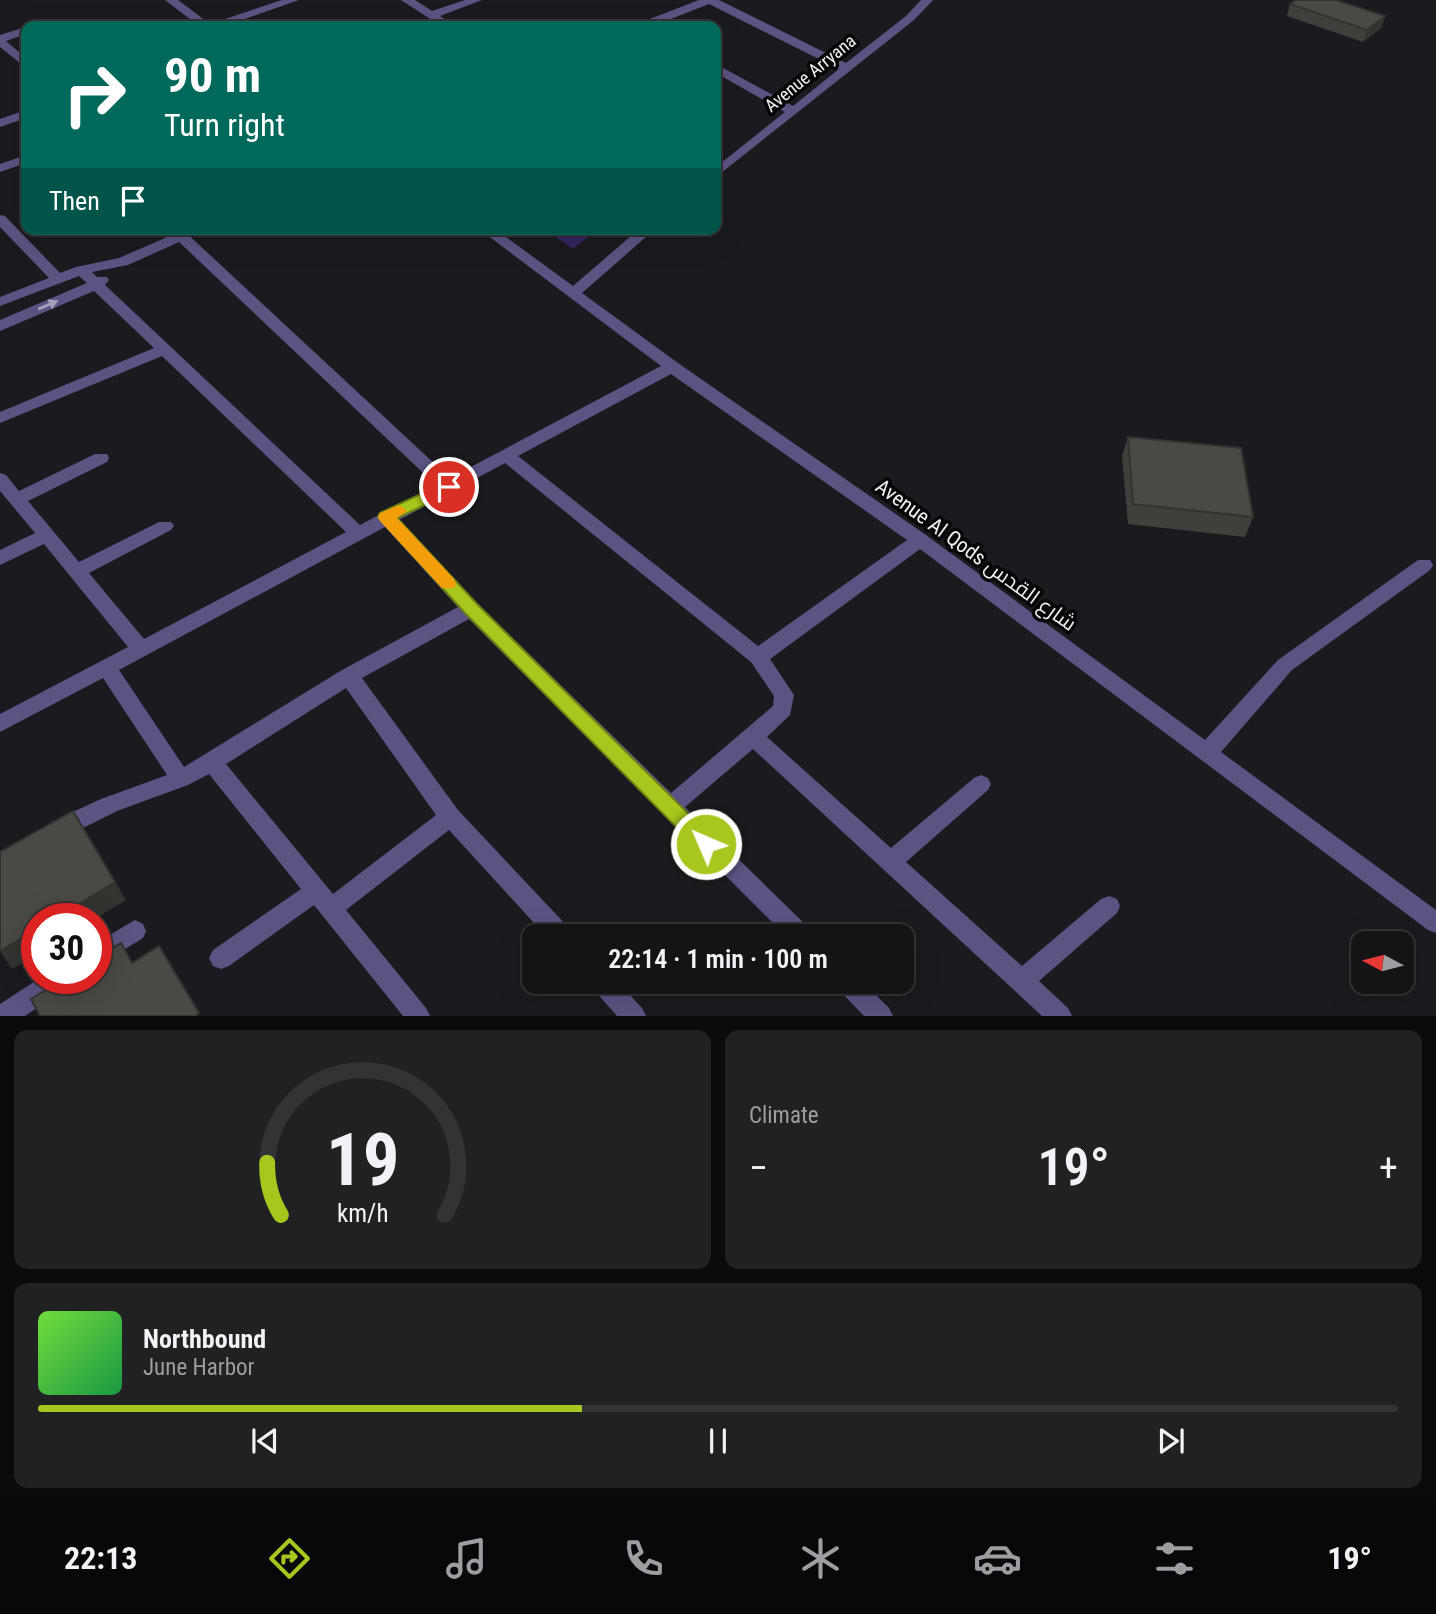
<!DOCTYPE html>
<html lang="en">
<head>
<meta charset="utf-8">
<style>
	:root { --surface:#141416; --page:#212123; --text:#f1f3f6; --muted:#9d9ea1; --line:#333335; --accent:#a7c71e }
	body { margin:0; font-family:"Roboto Condensed",Cairo,sans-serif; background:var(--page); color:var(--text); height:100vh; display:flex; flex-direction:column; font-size:26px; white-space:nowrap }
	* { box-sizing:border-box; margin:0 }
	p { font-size:23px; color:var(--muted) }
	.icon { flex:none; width:38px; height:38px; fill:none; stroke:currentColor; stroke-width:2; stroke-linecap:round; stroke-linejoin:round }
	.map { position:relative; height:1016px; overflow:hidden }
	.sheet { display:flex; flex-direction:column; gap:14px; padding:14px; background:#0b0b0c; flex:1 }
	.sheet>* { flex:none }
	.guide { position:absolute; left:21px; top:21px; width:700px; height:214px; border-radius:14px; box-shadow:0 7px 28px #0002,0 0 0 2px var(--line); background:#00695c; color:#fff; overflow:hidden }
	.needle { width:46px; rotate:277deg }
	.tools { position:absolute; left:1351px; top:931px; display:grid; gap:14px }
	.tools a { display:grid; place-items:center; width:63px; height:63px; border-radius:14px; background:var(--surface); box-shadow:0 7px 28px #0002,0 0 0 2px var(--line); font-size:35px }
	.speed { position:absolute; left:21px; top:903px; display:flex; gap:14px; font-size:35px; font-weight:700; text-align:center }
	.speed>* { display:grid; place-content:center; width:91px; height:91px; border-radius:50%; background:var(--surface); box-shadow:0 7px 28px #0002,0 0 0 2px var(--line); line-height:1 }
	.speed .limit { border:10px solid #d22; background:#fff; color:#111 }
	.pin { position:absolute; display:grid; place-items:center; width:60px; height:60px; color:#fff; margin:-30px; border:4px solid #fff; border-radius:50%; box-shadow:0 2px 7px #0007 }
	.me { position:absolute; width:77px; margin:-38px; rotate:315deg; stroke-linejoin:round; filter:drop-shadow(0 0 5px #0008) }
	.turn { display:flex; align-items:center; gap:24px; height:147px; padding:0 28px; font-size:32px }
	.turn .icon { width:91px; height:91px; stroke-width:2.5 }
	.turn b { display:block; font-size:49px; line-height:60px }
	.then { display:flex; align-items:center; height:66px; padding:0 28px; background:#0003; gap:14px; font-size:26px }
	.big { font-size:52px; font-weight:600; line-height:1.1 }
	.sheet .widget { flex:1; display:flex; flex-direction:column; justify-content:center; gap:10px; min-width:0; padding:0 24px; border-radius:14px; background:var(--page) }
	.sheet .dial { align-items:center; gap:0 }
	.dial svg { height:182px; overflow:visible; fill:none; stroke:var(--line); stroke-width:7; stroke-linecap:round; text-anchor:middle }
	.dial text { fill:var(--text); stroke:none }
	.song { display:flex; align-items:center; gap:21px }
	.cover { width:84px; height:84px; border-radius:10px; background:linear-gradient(135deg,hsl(100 70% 55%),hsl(140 70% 35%)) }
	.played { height:7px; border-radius:4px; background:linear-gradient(90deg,var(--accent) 40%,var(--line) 40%) }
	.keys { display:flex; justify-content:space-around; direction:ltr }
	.heat { display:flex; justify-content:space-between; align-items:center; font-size:38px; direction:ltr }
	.sheet .tiles { flex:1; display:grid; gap:14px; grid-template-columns:1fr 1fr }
	.widget:last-child { grid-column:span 2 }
	.trip { position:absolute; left:522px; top:924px; width:392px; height:70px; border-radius:14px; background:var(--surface); box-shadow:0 7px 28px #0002,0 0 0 2px var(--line); font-weight:600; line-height:70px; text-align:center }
	.menu { display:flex; height:112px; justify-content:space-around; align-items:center; background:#080809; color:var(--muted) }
	.menu .icon { width:49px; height:49px }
	.menu .on { color:var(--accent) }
	.menu b { font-size:32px; color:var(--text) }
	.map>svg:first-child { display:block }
	.green { fill:#33255c }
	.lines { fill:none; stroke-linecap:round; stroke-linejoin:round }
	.minor { fill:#5c5383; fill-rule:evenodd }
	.wall { fill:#3e403b }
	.shaded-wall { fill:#323430 }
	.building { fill:#484a45; stroke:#323430; stroke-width:2 }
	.oneway { fill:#a6a1ba }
	.route { fill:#a7c71e; stroke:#6d8114; stroke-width:2 }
	.slow { fill:#f59e0b }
	.labels { text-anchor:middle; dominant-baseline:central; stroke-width:7; stroke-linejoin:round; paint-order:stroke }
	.far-street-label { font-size:18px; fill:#f0eff2; stroke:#060607 }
	.street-label { font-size:21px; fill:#f0eff2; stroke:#060607 }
</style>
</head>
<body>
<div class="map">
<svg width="1436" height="1016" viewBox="0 0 1436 1016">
	<rect width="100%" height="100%" fill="#1b1a1e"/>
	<polygon class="green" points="544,229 598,229 573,249"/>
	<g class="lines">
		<g class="minor">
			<polygon points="165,0 178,0 210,24 282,0 299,0 225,26 199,26"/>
			<polygon points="401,0 415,0 432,11 465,0 482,0 440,16 455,26 441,26"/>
			<polygon points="699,0 719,0 846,63 906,16 921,0 933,0 914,20 716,177 716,167 785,112 716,73 716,64 793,106 839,69 709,4 653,26 640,26 647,20"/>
			<polygon points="26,27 26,34 6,41 26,58 26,68 0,47 0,35"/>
			<polygon points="26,110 26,118 0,127 0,119"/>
			<polygon points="26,155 26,163 0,172 0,164"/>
			<path d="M0,215L5,216L60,273L76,267L119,258L172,235L167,229H182L450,478L661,366L479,229H495L573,286L639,229H655L582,293L678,363L926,535L1205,740L1278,660L1418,560H1430L1433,565L1430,570L1292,670L1221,752L1436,910V933L1428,930L920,549L770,659L794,695L790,715L767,737L891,848L974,778L981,775L988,778L991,784L988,790L906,862L1022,966L1101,899L1109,896L1117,899L1120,906L1117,913L1039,981L1068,1008L1072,1016H1042L753,749L685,807L809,928L812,936H786L469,619L362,678L458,810L569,928L572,936H546L449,830L346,910L426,1008L430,1016H403L314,905L229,966L221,969L213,966L209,958L213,950L301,889L209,774L188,785L117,811L67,836L59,838L51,836L48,829L51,822L101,799L167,775L103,678L0,732V714L128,647L44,544L0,565V550L35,533L0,491V473L6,475L19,491L95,454H107L109,458L107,462L28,501L79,562L159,522H171L174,526L171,530L89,573L144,639L346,532L162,356L0,423V412L154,348L94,291L0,331V320L87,283L79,276L0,306V297L49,278L0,227ZM179,242L436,485L360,525L105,285L109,280L107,277H97L92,272L128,265ZM671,374L907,540L758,646L518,456ZM505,463L751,662L774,696L773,706L671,793L478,604L399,520ZM385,527L458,607L342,670L184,767L119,670ZM346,688L436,815L333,894L226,764Z"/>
			<polygon points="135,920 143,924 146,931 143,938 96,967 96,943"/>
			<polygon points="40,978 73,978 69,986 25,1016 0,1016 0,1004"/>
			<polygon points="590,982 618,982 642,1008 646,1016 617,1016 594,990"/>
			<polygon points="835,982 863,982 889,1008 893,1016 864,1016 839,990"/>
		</g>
	</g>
	<g class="wall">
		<polygon points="1290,4 1385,16 1381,28 1363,42 1287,16"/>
		<polygon points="1128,437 1253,517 1245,537 1128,524 1122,456"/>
	</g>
	<g class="shaded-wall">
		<polygon points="1385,16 1381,28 1363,42 1367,30"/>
		<polygon points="84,829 126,900 95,919 54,919"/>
		<polygon points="37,929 37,954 12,969 0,951"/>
	</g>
	<g class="building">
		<polygon points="1296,0 1336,0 1385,16 1367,30 1290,4"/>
		<polygon points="1128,437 1241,448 1253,517 1133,504"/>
		<polygon points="73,811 115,882 54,919 37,919 37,929 0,951 0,852"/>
		<polygon points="121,943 132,963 159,946 199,1013 195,1016 40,1016 31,999 65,978 96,978 96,958"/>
	</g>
	<defs><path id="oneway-solid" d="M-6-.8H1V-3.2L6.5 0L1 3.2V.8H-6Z" transform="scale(1.75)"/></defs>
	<use class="oneway" href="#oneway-solid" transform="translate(48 305) rotate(-23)"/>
	<polygon class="route" points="449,481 457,487 455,491 397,518 477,604 713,838 716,844 713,850 706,853 699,850 465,613 378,517 380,513"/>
	<polygon class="slow" points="399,505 407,511 397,518 454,579 456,584 454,588 442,588 380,521 378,517 380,513"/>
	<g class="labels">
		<g class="far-street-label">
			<text transform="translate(810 73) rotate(-39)">Avenue Arryana</text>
		</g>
		<g class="street-label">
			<text transform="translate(976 555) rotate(36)">Avenue Al Qods شارع القدس</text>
		</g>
	</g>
</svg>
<div class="tools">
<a><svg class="needle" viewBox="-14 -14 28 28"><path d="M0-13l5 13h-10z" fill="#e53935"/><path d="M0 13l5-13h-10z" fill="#9d9ea1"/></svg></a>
</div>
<div class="speed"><div class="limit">30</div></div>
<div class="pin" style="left:449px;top:487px;background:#d93025"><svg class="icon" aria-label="arrive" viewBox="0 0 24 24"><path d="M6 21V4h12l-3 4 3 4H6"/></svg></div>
<svg class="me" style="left:706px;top:844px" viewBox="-20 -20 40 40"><circle r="17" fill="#a7c71e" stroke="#fff" stroke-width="3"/><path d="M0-11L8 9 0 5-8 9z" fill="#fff"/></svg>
<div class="trip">22:14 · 1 min · 100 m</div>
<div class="guide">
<div class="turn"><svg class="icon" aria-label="right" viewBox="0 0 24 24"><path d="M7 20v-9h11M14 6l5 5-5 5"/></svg><div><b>90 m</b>Turn right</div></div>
<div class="then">Then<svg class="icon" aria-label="arrive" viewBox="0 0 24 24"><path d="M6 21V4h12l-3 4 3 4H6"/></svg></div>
</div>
</div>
<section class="sheet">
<div class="tiles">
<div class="widget dial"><svg viewBox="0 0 100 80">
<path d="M14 69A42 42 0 1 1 86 69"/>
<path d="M14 69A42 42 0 0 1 8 46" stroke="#a7c71e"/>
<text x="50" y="56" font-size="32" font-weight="700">19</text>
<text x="50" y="72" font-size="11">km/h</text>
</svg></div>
<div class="widget"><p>Climate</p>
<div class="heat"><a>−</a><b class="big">19°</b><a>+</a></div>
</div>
<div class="widget">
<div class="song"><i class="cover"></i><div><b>Northbound</b><p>June Harbor</p></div></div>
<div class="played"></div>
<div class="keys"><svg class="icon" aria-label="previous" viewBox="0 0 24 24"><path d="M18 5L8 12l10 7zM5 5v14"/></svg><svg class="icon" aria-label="pause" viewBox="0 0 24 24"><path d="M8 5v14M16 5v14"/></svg><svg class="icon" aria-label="next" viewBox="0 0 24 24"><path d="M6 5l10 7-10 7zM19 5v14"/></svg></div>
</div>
</div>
</section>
<nav class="menu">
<b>22:13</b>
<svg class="icon on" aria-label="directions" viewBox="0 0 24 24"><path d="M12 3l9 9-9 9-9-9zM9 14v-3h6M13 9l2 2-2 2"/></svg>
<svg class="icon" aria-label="music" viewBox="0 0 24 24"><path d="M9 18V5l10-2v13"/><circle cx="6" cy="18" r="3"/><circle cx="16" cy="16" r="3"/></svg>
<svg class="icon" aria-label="phone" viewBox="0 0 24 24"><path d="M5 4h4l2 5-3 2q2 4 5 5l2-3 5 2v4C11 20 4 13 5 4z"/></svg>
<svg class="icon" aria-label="climate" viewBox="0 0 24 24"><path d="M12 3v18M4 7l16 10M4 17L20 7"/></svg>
<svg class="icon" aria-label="car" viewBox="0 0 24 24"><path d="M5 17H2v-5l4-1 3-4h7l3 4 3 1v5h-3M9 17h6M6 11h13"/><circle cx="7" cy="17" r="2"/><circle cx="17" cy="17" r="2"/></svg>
<svg class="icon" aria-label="filters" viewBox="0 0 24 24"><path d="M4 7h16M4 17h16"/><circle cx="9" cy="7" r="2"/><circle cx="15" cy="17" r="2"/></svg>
<b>19°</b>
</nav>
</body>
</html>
